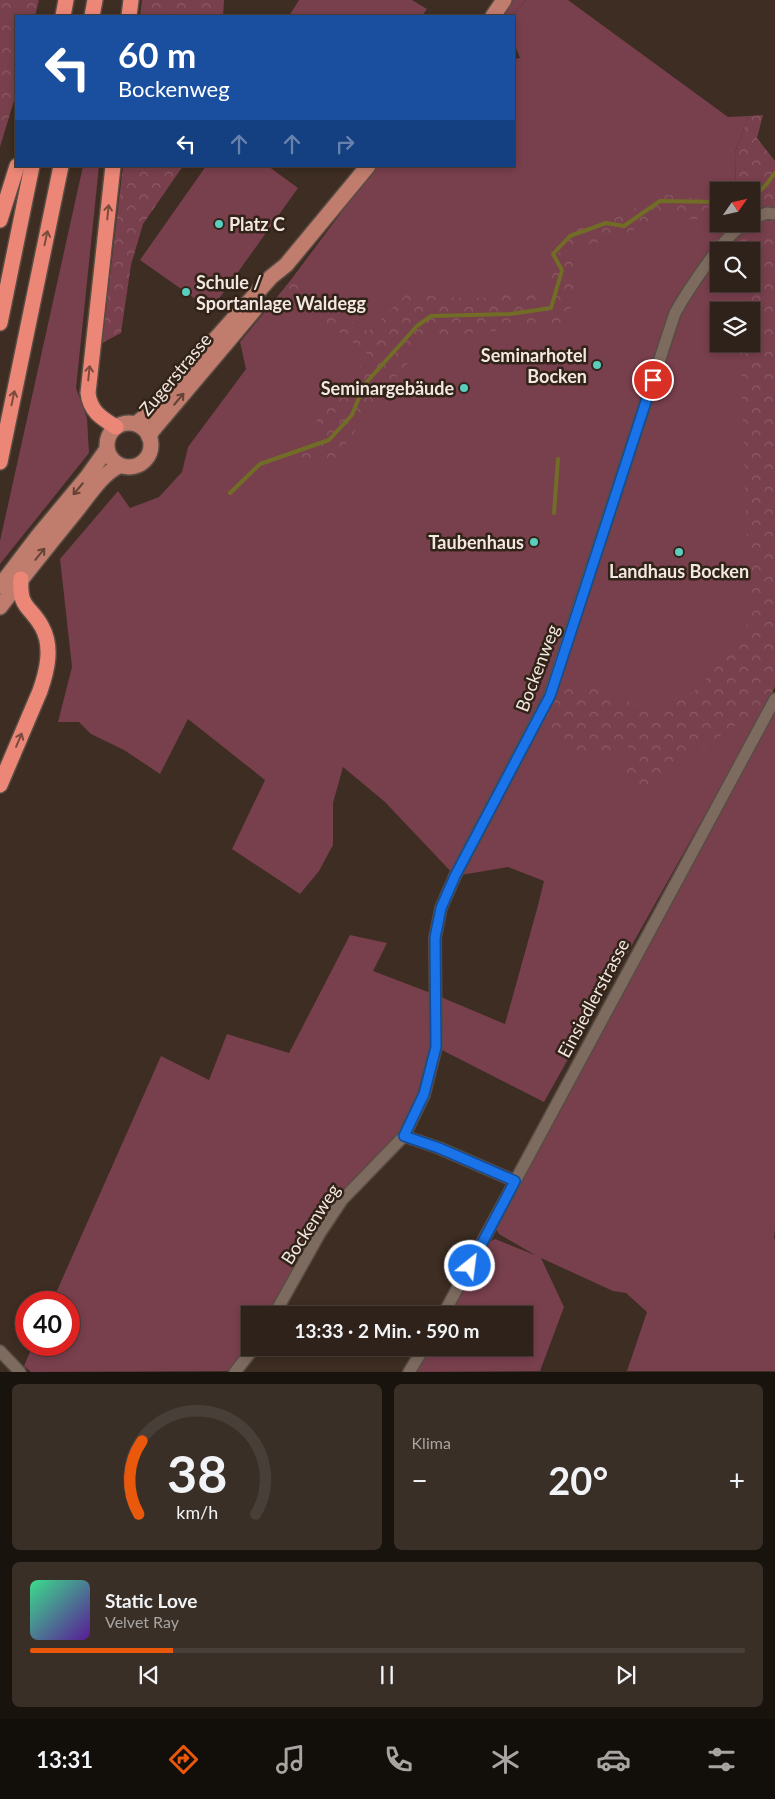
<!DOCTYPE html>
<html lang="de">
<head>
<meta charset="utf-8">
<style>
	:root { --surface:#2e221a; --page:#3a2f27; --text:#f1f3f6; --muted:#a7a4a2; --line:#493f39; --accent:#ea580c }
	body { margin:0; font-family:Lato,sans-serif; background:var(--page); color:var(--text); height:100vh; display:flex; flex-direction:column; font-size:19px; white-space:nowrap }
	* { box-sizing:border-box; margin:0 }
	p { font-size:16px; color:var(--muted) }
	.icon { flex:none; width:28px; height:28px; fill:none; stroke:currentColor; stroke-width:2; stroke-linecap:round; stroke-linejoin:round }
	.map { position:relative; height:1372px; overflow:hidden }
	.drawer { display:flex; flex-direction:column; gap:12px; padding:12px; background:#19130e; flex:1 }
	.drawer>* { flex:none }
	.banner { position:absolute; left:15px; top:15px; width:500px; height:152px; border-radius:0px; box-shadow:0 2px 8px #0003,0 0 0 1px var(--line); background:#1a4fa0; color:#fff; overflow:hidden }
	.needle { width:32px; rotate:56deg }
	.buttons { position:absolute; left:710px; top:182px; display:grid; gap:10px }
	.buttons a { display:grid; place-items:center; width:50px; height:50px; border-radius:0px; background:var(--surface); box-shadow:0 2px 8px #0003,0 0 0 1px var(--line); font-size:25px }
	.speed { position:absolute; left:15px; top:1291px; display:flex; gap:10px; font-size:25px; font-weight:700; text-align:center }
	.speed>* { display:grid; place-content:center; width:65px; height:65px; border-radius:50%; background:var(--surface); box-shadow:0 2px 8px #0003,0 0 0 1px var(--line); line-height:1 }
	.speed .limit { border:8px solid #d22; background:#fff; color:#111 }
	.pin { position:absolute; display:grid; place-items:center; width:42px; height:42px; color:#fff; margin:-21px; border:2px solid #fff; border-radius:50%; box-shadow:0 1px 5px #0007 }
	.me { position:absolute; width:55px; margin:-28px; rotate:29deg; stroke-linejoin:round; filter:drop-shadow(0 0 4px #0008) }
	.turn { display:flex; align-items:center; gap:18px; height:105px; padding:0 20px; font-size:22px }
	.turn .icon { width:65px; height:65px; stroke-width:2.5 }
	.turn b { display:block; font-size:35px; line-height:42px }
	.lanes { display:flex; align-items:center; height:48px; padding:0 20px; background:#0003; justify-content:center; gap:25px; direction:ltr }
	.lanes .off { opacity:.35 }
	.big { font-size:38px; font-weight:700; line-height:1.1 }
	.drawer .widget { flex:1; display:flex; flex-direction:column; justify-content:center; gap:8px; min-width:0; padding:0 18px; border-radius:8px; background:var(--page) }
	.drawer .dial { align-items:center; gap:0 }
	.dial svg { height:130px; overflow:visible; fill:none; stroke:var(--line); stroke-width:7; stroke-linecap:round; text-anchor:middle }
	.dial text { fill:var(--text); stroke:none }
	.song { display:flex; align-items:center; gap:15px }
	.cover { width:60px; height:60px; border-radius:8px; background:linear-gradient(135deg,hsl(150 70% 55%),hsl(270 70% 35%)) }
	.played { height:5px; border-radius:2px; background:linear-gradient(90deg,var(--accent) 20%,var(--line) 20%) }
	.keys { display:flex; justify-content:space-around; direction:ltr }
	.heat { display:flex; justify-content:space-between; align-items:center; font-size:28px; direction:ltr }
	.drawer .tiles { flex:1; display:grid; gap:12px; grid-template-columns:1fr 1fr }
	.widget:last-child { grid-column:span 2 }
	.trip { position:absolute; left:241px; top:1306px; width:292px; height:50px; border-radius:0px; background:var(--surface); box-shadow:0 2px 8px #0003,0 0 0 1px var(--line); font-weight:700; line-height:50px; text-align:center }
	.dock { display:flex; height:80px; justify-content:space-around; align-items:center; background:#120e0a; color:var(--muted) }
	.dock .icon { width:35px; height:35px }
	.dock .current { color:var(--accent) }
	.dock b { font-size:22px; color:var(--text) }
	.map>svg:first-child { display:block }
	.green { fill:#783f4d; fill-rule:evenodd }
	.forest { fill:url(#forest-crowns) }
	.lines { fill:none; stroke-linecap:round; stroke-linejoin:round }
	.stream { stroke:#716d26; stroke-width:4 }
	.minor-casing { stroke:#594c43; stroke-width:14 }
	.major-casing { stroke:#594c43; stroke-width:18 }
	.highway-casing { stroke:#594c43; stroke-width:18 }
	.minor { stroke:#7e6b5f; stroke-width:11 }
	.major { stroke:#c07c6d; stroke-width:15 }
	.highway { stroke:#ec8777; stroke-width:15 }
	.oneway { stroke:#7c4b3e }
	.oneway2 { stroke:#644236 }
	.route-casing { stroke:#114b97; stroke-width:12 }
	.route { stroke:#1a73e8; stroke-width:9 }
	.poi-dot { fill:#5acebe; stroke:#322318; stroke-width:2 }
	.labels { text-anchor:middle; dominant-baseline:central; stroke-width:5; stroke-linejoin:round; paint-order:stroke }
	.poi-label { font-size:18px; font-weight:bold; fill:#f3e8e1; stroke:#322318; text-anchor:end }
	.street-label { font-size:18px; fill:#f3e8e1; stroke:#322318 }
</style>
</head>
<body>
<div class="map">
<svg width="775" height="1372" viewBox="0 0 775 1372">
	<defs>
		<pattern id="forest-crowns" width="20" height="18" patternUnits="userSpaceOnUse" patternTransform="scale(1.25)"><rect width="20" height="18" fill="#783f4d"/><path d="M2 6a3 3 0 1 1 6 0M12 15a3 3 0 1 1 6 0" fill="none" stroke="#8c5b66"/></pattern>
	</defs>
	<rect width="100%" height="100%" fill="#3d2d22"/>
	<g class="green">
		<polygon points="299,0 412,0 427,9 422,16 289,16"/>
		<path d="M526,0H568L728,117L749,116L735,152L736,191H719V224H751L775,686L767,704L544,1102L436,1047L431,1049L421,1092L398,1135L363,1171L270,1315H250V1346L231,1371L31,1372L24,1366L33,1345H69V1302H52L161,1056L209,1080L227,1034L289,1053L350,935L387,943L373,971L436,995L505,1024L537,909L544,881L508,867L455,876L385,802L343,767L333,803V845L319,871L300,894L232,849L265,780L188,719L160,774L124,750L91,734L79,722H58L72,667L60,559L118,491L130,508L159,497L182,472L188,447L246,369L240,342L290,281L376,166H514V59L520,58L514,43V16H512ZM719,251H751V284H719ZM719,311H751V344H719Z"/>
		<polygon points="83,166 99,166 76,388 87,418 89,453 0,564 0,541"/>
		<polygon points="206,166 268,166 298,188 211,310 140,260"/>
		<polygon points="775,692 775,1230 774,1238 775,1239 775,1371 627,1371 647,1312 626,1293 613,1291 541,1258 564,1307 540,1371 413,1372 428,1348 525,1348 525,1315 447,1315 488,1243 495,1239 535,1255 499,1234 496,1229 749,747"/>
	</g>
	<g class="forest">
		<polygon points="0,0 39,0 35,16 16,16 16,94 0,147"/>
		<polygon points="142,0 224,0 223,16 140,16"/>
		<polygon points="501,0 526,0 512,16 491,16"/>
		<polygon points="763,115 757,138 775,161 775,686 767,704 637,792 624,775 633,754 632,749 622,745 616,750 586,759 574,749 575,743 569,739 560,746 547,736 552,726 538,718 555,678 604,689 656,715 700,687 750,621 740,344 751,344 751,311 740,311 748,284 751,284 751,251 743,251 739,242 713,248 711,234 719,217 719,224 751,224 751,191 736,191 735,152 749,116"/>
		<polygon points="123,166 183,166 143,224 131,265 121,333 102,343"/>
		<polygon points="662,194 719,201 719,214 693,220 671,213 612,240 578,246 569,323 427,338 329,465 301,457 324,404 370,356 284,289 290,281 368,332 407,294 469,299 548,290 567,227 618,217"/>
	</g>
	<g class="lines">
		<g class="stream">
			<polyline points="751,199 766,185 775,173"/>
			<polyline points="230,493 260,464 329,440 352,415 364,385 417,326 431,316 510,314 551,308 562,270 553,254 570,236 606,223 624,226 660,201 719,202"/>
			<polyline points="554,513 558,459"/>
		</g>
		<g class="minor-casing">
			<g id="minor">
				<polyline points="751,219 767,213 775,214"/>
				<path d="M404,1136L424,1095L436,1047L435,938L441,908L455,876L549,697L675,313C688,290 722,238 744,224"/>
				<polyline points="274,1315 320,1233 342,1200 404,1136 439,1148 515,1181"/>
				<polyline points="443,1315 775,699"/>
				<polyline points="0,1351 20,1372"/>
				<polyline points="235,1372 254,1348"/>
				<polyline points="409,1372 424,1348"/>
			</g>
		</g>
		<g class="major-casing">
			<g id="major">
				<polyline points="493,16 504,0"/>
				<circle cx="129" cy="445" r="22"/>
				<polyline points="136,424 150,412 271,277 286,265 368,166"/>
				<polyline points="149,437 152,431 255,309"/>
				<polyline points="0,586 38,536 87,477 107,449"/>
				<path d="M0,607C25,574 51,542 77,510C89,495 102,474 119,466"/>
			</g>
		</g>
		<g class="highway-casing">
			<g id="highway">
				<polyline points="63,16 66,0"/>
				<polyline points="92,16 95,0"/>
				<polyline points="129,16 131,0"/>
				<path d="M113,166L88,393C90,411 101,418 116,427"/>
				<polyline points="0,220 17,166"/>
				<polyline points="0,323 32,166"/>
				<polyline points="0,462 61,166"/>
				<path d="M0,785L40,691C47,671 53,647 42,627C30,605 19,609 21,579"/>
			</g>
		</g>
		<use href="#minor" class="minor"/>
		<use href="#major" class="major"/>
		<use href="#highway" class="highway"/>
	</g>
	<defs><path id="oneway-shaft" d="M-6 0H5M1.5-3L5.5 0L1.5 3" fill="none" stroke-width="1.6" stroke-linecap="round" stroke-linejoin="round" transform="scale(1.25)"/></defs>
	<g class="oneway">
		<use href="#oneway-shaft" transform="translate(108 212) rotate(-84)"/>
		<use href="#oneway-shaft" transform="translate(46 238) rotate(-78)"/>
		<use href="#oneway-shaft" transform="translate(89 373) rotate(-84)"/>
		<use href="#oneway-shaft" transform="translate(13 398) rotate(-78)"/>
		<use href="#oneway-shaft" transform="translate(19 740) rotate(-67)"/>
	</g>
	<g class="oneway2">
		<use href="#oneway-shaft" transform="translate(179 399) rotate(-50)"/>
		<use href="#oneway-shaft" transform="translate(78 489) rotate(130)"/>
		<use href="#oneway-shaft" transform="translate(40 554) rotate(-51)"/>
	</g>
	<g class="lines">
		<g class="route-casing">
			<polyline id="route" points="470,1266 515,1181 439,1148 404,1136 424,1094 436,1047 435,938 441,908 455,876 550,696 653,380"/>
		</g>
		<use href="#route" class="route"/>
	</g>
	<g class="poi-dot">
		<circle cx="219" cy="224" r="5"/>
		<circle cx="186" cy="292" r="5"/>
		<circle cx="597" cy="365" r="5"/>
		<circle cx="464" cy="388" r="5"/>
		<circle cx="534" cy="542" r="5"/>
		<circle cx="679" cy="552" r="5"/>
	</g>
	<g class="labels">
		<g class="poi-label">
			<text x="229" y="224" text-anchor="start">Platz C</text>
			<text x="196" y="282" text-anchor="start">Schule /<tspan x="196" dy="21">Sportanlage Waldegg</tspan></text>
			<text x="587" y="355">Seminarhotel<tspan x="587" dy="21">Bocken</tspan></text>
			<text x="454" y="388">Seminargebäude</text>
			<text x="524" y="542">Taubenhaus</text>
			<text x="679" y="571" text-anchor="middle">Landhaus Bocken</text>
		</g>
		<g class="street-label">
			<text transform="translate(175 374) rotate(-50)">Zugerstrasse</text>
			<text transform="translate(537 668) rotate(-69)">Bockenweg</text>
			<text transform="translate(593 998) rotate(-62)">Einsiedlerstrasse</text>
			<text transform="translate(310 1224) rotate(-57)">Bockenweg</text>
		</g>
	</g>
</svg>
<div class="buttons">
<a><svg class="needle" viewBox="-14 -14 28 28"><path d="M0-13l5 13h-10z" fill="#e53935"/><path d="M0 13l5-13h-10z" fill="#a7a4a2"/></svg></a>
<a><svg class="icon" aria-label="search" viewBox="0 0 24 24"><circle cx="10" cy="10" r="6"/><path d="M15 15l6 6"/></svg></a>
<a><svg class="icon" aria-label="layers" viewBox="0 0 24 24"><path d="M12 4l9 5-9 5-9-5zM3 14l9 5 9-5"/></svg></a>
</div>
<div class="speed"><div class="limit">40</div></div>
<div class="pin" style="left:653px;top:380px;background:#d93025"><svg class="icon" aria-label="arrive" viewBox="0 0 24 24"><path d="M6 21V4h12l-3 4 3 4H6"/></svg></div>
<svg class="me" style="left:470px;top:1266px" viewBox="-20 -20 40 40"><circle r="17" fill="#1a73e8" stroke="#fff" stroke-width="3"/><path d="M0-11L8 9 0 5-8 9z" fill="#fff"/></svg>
<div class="trip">13:33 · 2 Min. · 590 m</div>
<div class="banner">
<div class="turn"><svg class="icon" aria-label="left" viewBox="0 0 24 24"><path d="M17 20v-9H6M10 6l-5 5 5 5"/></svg><div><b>60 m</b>Bockenweg</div></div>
<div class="lanes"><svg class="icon" aria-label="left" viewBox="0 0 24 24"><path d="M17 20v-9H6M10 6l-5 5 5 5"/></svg><svg class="icon off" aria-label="ahead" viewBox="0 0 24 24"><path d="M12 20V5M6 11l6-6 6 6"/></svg><svg class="icon off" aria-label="ahead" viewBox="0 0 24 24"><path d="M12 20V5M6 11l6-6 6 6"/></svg><svg class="icon off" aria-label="right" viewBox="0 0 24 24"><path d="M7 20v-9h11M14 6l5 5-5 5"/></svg></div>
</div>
</div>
<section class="drawer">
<div class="tiles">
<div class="widget dial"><svg viewBox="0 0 100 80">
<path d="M14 69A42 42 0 1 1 86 69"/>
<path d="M14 69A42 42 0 0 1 16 24" stroke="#ea580c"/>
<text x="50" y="56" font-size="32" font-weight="700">38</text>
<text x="50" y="72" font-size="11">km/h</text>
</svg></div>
<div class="widget"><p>Klima</p>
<div class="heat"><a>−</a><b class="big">20°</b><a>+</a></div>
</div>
<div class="widget">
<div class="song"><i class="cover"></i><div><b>Static Love</b><p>Velvet Ray</p></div></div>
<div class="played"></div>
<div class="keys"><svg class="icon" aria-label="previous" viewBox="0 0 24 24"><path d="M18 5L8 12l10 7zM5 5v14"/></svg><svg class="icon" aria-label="pause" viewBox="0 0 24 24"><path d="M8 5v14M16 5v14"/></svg><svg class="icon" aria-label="next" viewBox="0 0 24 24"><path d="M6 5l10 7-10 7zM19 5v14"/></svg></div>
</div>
</div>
</section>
<nav class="dock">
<b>13:31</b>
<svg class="icon current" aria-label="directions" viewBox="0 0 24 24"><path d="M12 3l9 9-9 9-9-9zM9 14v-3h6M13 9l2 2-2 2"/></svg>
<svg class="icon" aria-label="music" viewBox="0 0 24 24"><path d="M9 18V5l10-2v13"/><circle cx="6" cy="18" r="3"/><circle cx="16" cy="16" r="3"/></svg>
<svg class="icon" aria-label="phone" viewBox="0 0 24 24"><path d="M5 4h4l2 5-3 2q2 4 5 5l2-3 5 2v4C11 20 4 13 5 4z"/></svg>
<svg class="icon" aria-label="climate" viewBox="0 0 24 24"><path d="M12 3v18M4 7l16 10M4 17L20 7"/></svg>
<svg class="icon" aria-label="car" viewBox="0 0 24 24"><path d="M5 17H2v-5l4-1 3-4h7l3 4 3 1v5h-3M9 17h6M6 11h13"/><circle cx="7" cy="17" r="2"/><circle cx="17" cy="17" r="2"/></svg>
<svg class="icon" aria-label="filters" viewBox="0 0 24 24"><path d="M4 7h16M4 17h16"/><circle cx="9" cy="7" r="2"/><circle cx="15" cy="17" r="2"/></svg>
</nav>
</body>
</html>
